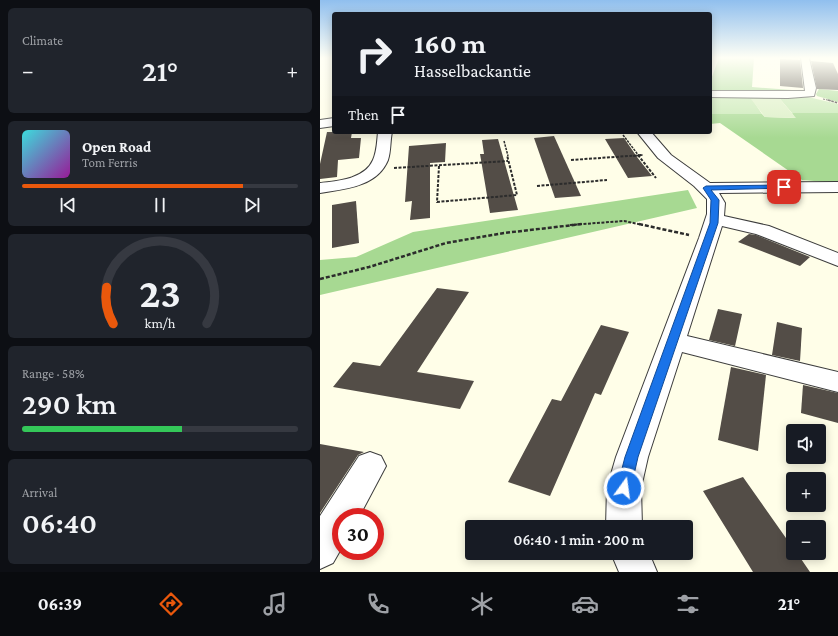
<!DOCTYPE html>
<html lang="en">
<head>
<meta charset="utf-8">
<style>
	:root { --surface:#171b24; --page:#20242c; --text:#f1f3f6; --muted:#9ea1a6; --line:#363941; --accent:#ea580c }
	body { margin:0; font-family:"Crimson Pro",serif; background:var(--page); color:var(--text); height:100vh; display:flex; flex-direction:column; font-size:15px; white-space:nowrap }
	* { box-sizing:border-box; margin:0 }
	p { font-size:13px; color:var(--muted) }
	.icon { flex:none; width:22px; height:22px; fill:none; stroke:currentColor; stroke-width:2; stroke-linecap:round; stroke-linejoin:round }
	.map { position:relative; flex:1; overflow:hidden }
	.panel { display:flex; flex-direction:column; gap:8px; padding:8px; background:#0d0f14; width:320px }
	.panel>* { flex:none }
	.guide { position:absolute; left:12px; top:12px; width:380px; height:122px; border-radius:4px; box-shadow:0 2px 10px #0003; background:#171b24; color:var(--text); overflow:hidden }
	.tools { position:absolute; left:466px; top:424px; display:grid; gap:8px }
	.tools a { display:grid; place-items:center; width:40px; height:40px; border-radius:4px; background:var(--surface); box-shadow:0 2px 10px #0003; font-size:20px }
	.speed { position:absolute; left:12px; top:508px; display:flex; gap:8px; font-size:20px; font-weight:700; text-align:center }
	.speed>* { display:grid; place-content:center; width:52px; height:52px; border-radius:50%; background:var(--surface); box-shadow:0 2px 10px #0003; line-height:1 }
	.speed .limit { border:6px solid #d22; background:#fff; color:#111 }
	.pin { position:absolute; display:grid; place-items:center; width:34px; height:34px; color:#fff; margin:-17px; border-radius:8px; box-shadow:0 2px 6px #0006 }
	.me { position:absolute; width:44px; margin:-22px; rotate:14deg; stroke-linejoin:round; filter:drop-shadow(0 0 3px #0008) }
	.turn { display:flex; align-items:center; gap:14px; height:84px; padding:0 16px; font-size:18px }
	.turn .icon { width:52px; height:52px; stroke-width:2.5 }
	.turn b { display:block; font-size:28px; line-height:34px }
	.then { display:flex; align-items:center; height:38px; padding:0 16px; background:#0003; gap:8px; font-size:15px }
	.big { font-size:30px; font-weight:600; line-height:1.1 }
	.panel .widget { flex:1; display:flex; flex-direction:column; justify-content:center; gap:6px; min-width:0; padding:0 14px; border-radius:6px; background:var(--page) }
	.panel .dial { align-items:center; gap:0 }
	.dial svg { height:104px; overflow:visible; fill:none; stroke:var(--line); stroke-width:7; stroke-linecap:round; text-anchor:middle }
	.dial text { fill:var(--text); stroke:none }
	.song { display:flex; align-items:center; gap:12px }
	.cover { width:48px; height:48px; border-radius:6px; background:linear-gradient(135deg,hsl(180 70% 55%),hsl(300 70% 35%)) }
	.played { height:4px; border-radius:2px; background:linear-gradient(90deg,var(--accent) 80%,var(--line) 80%) }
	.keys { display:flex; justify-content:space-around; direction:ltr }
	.heat { display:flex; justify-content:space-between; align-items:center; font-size:22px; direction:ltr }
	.charge { height:6px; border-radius:3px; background:linear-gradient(90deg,#34c759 58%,var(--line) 0) }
	.trip { position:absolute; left:145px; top:520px; width:228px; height:40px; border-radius:4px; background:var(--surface); box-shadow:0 2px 10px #0003; font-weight:600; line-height:40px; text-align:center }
	.tabs { display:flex; height:64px; justify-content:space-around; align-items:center; background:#090b0e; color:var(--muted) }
	.tabs .icon { width:28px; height:28px }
	.tabs .current { color:var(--accent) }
	.tabs b { font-size:18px; color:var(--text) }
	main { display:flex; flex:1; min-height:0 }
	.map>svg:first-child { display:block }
	.green { fill:#c6e8b3 }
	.forest { fill:#a7d992 }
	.pitch { fill:#daefc4 }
	.building { fill:#534d47 }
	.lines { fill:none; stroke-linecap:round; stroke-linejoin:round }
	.minor-casing { stroke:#3d3d3d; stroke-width:2 }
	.path-far3 { stroke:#2c2c2c; stroke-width:1; stroke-dasharray:2 1; stroke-linecap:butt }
	.path-far2 { stroke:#2c2c2c; stroke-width:1.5; stroke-dasharray:2.5 1; stroke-linecap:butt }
	.path-far1 { stroke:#2c2c2c; stroke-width:2; stroke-dasharray:3 1.5; stroke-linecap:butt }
	.path { stroke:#2c2c2c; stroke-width:2.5; stroke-dasharray:4 2; stroke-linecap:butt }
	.minor { fill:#fff; fill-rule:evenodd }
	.route { fill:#1a73e8; stroke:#114b97 }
</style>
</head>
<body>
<main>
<section class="panel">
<div class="widget"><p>Climate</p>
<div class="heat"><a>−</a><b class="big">21°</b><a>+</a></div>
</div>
<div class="widget">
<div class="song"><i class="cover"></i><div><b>Open Road</b><p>Tom Ferris</p></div></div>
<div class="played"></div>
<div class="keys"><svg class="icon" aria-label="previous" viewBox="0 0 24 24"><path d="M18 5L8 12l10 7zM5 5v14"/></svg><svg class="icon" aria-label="pause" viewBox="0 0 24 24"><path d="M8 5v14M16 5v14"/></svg><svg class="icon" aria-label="next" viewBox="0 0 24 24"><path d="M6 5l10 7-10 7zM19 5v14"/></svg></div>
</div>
<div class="widget dial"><svg viewBox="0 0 100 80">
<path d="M14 69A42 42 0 1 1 86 69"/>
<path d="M14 69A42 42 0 0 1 9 41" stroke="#ea580c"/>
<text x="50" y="56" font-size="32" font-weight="700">23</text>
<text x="50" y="72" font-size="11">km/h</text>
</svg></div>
<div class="widget"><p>Range · 58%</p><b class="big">290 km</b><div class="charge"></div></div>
<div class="widget"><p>Arrival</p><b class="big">06:40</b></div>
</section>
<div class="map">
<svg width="518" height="572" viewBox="0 0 518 572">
	<rect width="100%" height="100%" fill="#fffee8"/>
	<polygon class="green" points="390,95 488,97 518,104 518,113 472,113 460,99 432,99 442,114 390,114"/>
	<g class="forest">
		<polygon points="399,58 434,58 432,87 485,91 390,92 390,82"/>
		<polygon points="499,89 518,91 518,102 497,96 496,94"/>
		<polygon points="472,113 518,113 518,183 482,180 400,123 390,124 390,114 442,114 445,117 475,118"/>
		<polygon points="368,190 377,208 0,295 0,260 36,257 93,232"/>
	</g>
	<polygon class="pitch" points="431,99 460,99 476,118 445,117"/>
	<g class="building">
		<polygon points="460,59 480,60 483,88 460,86"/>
		<polygon points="491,61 513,63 518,74 518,90 497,89"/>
		<polygon points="7,132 32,132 31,138 41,138 39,158 18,160 17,177 0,179 0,164"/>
		<polygon points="234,136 261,196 235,198 214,138"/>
		<polygon points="304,138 317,157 332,176 308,178 285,139"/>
		<polygon points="178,139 198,210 170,213 160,154 164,154 162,140"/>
		<polygon points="126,143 125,162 110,163 110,218 90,220 92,201 85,202 89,146"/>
		<polygon points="36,201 39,243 12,248 12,205"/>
		<polygon points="429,234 436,235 490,257 480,266 418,242"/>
		<polygon points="117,288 149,292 97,372 154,381 140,409 13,387 33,362 60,366"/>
		<polygon points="398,309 422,314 415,346 389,340"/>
		<polygon points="457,322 482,328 480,361 452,355"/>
		<polygon points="281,325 309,332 281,395 275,393 230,496 188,482 232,399 241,401"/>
		<polygon points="411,367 446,375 438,451 398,440"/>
		<polygon points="483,385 518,393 518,423 481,413"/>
		<polygon points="0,444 44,452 38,455 0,513"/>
		<polygon points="423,477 473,548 473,553 477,553 490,572 433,572 383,491"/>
	</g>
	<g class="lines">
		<g class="minor-casing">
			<g id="minor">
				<polygon points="481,58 489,58 496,88 494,96 468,98 390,97 390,91 485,91"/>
				<polygon points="14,118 14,126 0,128 0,120"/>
				<path d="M58,132H72C70,141 71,151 68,160C57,187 24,189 0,193V183C18,181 45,179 53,160C57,151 57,141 58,132Z"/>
				<polygon points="317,132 331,132 351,155 390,183 518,182 518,192 399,193 405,203 404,216 449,226 518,253 518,266 436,234 402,226 367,336 518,372 518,392 362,352 328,457 321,488 322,527 286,527 287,488 296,457 379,238 387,214 387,199 374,186 338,158"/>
				<polygon points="50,452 61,456 66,466 39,517 21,517 21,549 13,563 0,569 0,516 39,456"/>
				<polygon points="291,553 329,553 337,572 299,572"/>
			</g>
		</g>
		<polyline class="path-far3" points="503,99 512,101"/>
		<g class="path-far2">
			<polyline points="508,100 518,103"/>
			<polyline points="303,135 319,156"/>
			<polyline points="184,141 188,156"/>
			<polyline points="313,156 323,155"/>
		</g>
		<g class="path-far1">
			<polyline points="318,155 336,178"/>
			<polyline points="251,160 323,155"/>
			<polyline points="119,166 117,202 197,195 187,155"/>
			<polyline points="74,168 188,161"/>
			<polyline points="217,186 287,180"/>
			<polyline points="250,225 304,221 323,225"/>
		</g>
		<g class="path">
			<polyline points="319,224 369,235"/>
			<polyline points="0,279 49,267 126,243 184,233 262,224"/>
		</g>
		<use href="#minor" class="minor"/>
	</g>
	<linearGradient id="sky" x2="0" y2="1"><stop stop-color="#90bfee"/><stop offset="0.42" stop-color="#fffff5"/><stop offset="1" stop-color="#fffff5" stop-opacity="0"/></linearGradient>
	<rect width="518" height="138" fill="url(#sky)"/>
	<polygon class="route" points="464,185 466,185 466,188 391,190 399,200 398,223 318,457 311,488 309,493 304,495 299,493 297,488 305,457 390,223 391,200 383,188 386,186"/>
</svg>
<div class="tools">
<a><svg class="icon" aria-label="sound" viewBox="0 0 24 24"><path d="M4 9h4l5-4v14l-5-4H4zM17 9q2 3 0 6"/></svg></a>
<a>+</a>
<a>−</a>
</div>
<div class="speed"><div class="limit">30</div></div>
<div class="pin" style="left:464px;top:187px;background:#d93025"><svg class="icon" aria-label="arrive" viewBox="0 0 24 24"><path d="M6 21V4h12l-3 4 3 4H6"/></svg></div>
<svg class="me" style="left:304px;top:488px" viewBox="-20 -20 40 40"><circle r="17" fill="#1a73e8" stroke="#fff" stroke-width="3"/><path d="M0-11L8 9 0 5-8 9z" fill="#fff"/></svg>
<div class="trip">06:40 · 1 min · 200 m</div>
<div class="guide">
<div class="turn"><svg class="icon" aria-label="right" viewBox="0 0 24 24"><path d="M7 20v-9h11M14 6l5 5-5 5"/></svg><div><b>160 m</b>Hasselbackantie</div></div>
<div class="then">Then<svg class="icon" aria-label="arrive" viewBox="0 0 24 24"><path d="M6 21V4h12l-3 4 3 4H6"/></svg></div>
</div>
</div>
</main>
<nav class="tabs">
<b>06:39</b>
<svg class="icon current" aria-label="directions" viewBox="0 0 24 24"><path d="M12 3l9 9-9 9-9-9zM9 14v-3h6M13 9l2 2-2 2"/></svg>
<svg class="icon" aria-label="music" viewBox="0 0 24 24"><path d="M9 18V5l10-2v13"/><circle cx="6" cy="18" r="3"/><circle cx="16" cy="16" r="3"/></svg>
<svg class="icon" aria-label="phone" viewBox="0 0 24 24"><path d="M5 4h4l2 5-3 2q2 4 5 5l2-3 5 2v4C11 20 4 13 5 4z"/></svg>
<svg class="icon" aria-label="climate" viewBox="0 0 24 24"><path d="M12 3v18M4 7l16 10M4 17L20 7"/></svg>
<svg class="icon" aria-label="car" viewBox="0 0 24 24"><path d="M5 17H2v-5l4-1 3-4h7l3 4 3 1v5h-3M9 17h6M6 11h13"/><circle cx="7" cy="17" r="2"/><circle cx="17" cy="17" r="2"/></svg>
<svg class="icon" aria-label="filters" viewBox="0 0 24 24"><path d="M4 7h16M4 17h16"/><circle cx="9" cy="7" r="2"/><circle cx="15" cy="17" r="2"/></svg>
<b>21°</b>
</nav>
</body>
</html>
